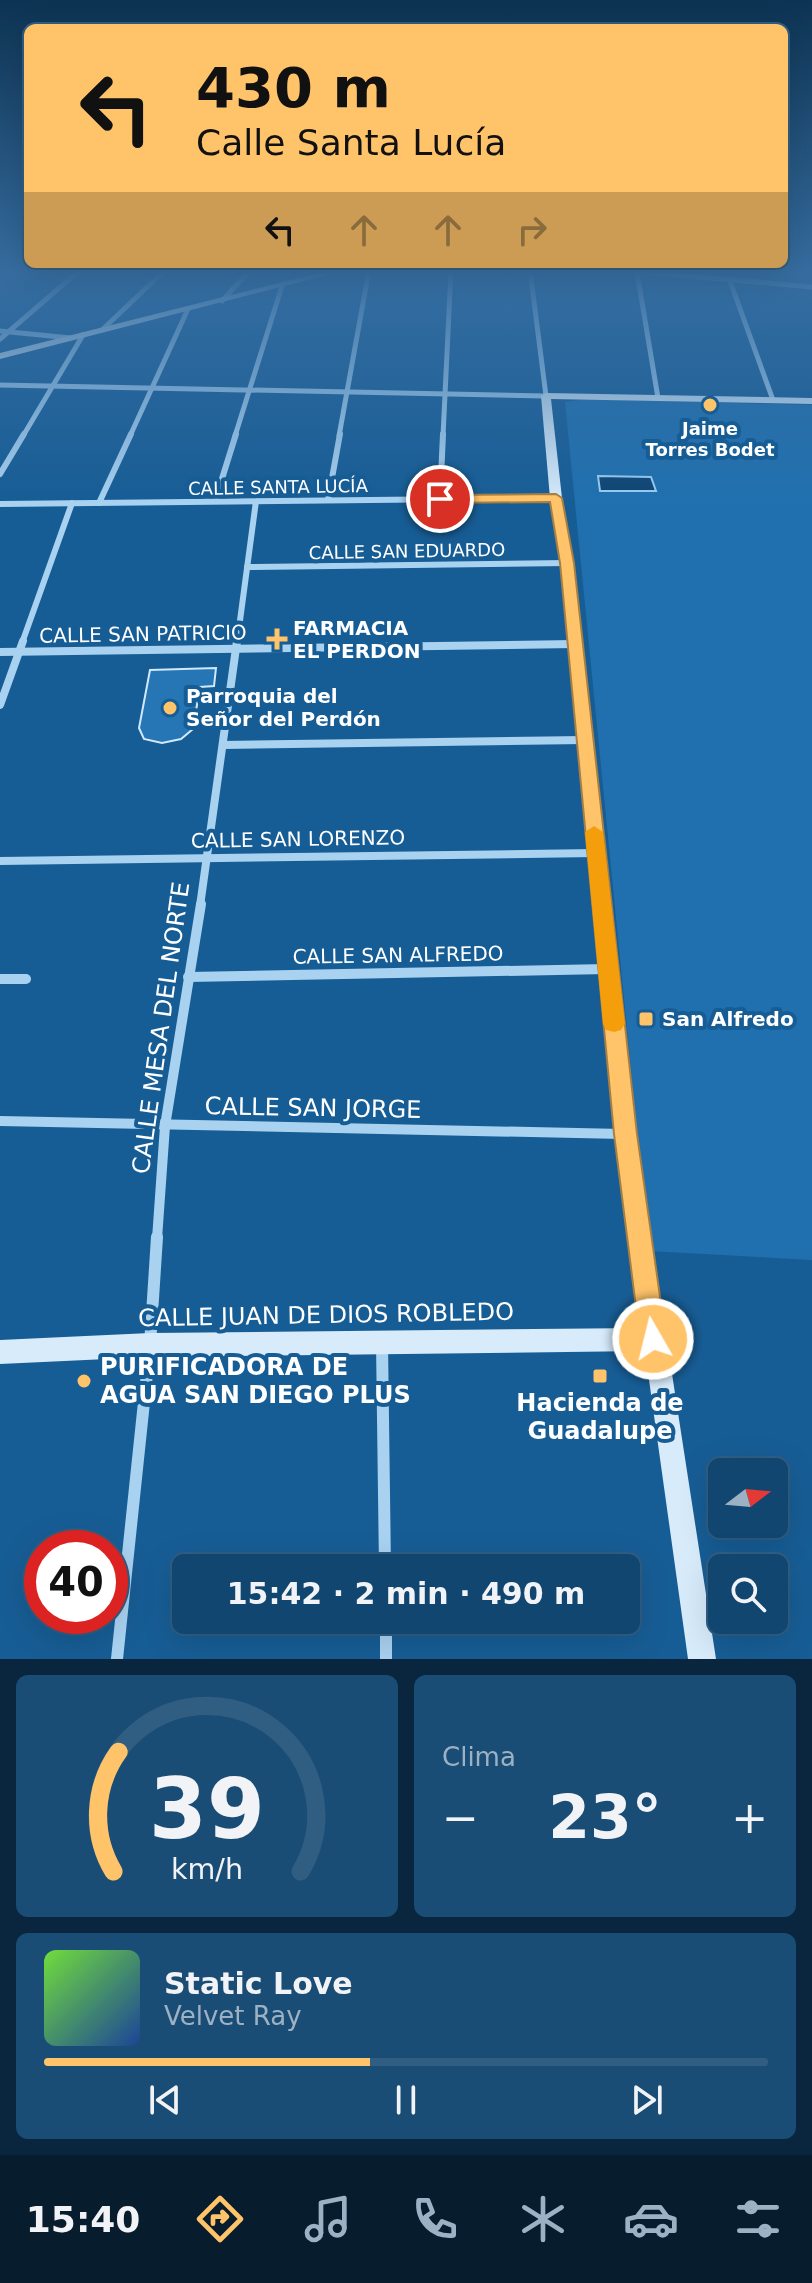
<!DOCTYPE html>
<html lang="es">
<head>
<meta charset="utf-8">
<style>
	:root { --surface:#114670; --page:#1a4d75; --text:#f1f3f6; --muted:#9cb1c3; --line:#305e83; --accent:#ffc369 }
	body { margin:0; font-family:"DejaVu Sans",sans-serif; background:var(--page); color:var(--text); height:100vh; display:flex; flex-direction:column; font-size:30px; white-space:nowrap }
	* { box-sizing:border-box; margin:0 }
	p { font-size:26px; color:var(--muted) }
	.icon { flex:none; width:44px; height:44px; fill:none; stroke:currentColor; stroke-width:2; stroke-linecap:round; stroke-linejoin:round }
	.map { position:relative; height:1659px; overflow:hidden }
	.panel { display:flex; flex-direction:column; gap:16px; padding:16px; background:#09263e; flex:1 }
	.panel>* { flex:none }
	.top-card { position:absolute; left:24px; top:24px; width:764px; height:244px; border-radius:12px; box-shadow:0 8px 32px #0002,0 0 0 2px var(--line); background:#ffc369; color:#111; overflow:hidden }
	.needle { width:52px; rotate:74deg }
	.controls { position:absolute; left:708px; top:1458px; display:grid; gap:16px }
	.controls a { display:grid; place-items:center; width:80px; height:80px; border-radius:12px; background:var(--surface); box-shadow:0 8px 32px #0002,0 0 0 2px var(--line); font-size:40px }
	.speed { position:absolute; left:24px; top:1530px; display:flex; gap:16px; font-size:40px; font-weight:700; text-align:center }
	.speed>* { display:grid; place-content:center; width:104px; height:104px; border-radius:50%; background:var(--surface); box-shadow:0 8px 32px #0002,0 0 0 2px var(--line); line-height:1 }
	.speed .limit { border:12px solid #d22; background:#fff; color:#111 }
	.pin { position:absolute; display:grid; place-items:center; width:68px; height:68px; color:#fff; margin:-34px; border:4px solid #fff; border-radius:50%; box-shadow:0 2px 8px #0007 }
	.me { position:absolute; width:88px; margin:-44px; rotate:352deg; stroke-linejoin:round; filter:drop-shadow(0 0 6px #0008) }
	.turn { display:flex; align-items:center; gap:28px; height:168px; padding:0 40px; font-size:36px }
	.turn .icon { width:104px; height:104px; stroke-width:2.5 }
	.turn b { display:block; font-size:56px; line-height:68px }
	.lanes { display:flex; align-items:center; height:76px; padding:0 40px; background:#0003; justify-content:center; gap:40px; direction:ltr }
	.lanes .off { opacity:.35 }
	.big { font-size:60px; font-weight:800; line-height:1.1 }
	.panel .card { flex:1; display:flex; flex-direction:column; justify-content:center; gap:12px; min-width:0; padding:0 28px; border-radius:12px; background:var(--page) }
	.panel .dial { align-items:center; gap:0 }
	.dial svg { height:208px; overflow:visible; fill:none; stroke:var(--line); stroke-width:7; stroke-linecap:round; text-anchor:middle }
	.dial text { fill:var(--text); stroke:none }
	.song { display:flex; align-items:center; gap:24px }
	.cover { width:96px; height:96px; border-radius:12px; background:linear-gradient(135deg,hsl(100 70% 55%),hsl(220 70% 35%)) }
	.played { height:8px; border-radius:4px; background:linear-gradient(90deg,var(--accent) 45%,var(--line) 45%) }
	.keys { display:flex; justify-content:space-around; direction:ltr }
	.heat { display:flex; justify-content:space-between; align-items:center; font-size:44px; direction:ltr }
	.panel .tiles { flex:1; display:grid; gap:16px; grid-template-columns:1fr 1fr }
	.card:last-child { grid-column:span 2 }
	.trip { position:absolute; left:172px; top:1554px; width:468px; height:80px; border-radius:12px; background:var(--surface); box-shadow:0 8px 32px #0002,0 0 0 2px var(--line); font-weight:800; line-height:80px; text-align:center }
	.menu { display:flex; height:128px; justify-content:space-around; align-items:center; background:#071c2d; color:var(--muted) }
	.menu .icon { width:56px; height:56px }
	.menu .on { color:var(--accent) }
	.menu b { font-size:36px; color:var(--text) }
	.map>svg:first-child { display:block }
	.green { fill:#2070af }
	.water { fill:#0f4573; stroke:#9ccef3; stroke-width:2 }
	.building { fill:#2675b4; stroke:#d0e9fc; stroke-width:2 }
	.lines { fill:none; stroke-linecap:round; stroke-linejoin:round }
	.street-far4 { stroke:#a9d2f1; stroke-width:5 }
	.street-far3 { stroke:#a9d2f1; stroke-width:6 }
	.street-far2 { stroke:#a9d2f1; stroke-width:8 }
	.street-far1 { stroke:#a9d2f1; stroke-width:10 }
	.street { stroke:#a9d2f1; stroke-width:12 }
	.secondary { fill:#d7ebfb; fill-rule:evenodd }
	.route { fill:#ffc369; stroke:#a67f44; stroke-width:2 }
	.slow { fill:#f59e0b }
	.poi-dot { fill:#ffc369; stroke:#175d95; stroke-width:3 }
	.labels { text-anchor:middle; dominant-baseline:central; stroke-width:8; stroke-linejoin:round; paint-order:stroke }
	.far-poi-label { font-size:18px; font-weight:bold; fill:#fff; stroke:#175d95 }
	.far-street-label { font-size:18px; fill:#fff; stroke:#175d95 }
	.poi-label { font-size:20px; font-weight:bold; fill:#fff; stroke:#175d95; text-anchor:start }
	.street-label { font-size:20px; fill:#fff; stroke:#175d95 }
	.near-street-label { font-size:24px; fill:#fff; stroke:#175d95 }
	.near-poi-label { font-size:24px; font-weight:bold; fill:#fff; stroke:#175d95; text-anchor:start }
</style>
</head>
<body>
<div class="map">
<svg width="812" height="1659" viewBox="0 0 812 1659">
	<rect width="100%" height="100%" fill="#175d95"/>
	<polygon class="green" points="588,399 812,405 812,1260 649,1251 565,402"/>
	<polygon class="water" points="598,476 651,477 656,491 600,491"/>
	<polygon class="building" points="216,668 214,686 200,687 193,729 181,739 162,743 144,739 139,728 150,670"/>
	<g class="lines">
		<g class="street-far4">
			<polyline points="620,270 812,287"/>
			<polyline points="637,272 658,398"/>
			<polyline points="730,281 773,400"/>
			<polyline points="222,301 250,270"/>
			<polyline points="102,330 165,270"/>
			<polyline points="0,331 71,338"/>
			<polyline points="0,339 80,270"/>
			<polyline points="0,385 546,396 530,270"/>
			<polyline points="23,436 83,335"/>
			<polyline points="130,436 188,309"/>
			<polyline points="235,436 282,286"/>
			<polyline points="339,436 369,270"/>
			<polyline points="443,436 451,270"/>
		</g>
		<g class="street-far3">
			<polyline points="0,474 24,434"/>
			<polyline points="440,499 443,434"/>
			<polyline points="328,500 340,434"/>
			<polyline points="215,501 236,434"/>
			<polyline points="99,503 131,434"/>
			<polyline points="0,504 556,498"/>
			<polyline points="247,567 567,563"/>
			<polyline points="22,643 72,503"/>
			<polyline points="237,643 256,501"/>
		</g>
		<g class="street-far2">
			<polyline points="0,652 575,644"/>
			<polyline points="0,705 23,641"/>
			<polyline points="223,745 584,740"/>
			<polyline points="0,861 596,853"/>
			<polyline points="200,906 237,641"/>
		</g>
		<g class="street-far1">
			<polyline points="188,977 607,969"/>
			<polyline points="0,979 26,979"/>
			<polyline points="0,1121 623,1134"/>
			<polyline points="157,1239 165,1126 201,904"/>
		</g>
		<g class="street">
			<polyline points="382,1343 385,1568"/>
			<polyline points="386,1620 386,1659"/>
			<polyline points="117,1659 150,1345 157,1237"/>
		</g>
		<g class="secondary">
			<polygon points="331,270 347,270 0,359 0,353"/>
			<polygon points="546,393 812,398 812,404 551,399 562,498 573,563 635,1134 716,1659 688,1659 645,1351 150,1357 0,1364 0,1340 150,1333 642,1328 615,1134 561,563 550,498 541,396"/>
		</g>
	</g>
	<linearGradient id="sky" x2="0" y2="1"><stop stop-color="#0d3352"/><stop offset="0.54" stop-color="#366da0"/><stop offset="1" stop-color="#366da0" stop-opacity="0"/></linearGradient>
	<rect width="812" height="503" fill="url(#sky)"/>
	<polygon class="route" points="556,494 562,498 574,563 637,1134 666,1339 663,1349 653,1352 644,1349 640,1339 614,1134 560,563 550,502 440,503 434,499 440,495"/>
	<polygon class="slow" points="594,826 603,832 625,1024 621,1030 614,1032 606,1030 603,1024 585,832"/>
	<g class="poi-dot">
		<circle cx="710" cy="405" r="8"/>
		<path d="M273 627h8v8h8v8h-8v8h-8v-8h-8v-8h8z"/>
		<circle cx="170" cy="708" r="8"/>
		<rect x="638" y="1011" width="16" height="16" rx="4"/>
		<rect x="592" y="1368" width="16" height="16" rx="4"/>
		<circle cx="84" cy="1381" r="8"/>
	</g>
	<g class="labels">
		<g class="far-poi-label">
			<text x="710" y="428">Jaime<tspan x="710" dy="21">Torres Bodet</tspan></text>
		</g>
		<g class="far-street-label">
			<text transform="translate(278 487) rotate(-1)">CALLE SANTA LUCÍA</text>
			<text transform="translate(407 551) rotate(-1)">CALLE SAN EDUARDO</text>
		</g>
		<g class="poi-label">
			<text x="293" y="628">FARMACIA<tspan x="293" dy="23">EL PERDON</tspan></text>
			<text x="186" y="696">Parroquia del<tspan x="186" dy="23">Señor del Perdón</tspan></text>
			<text x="662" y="1019">San Alfredo</text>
		</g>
		<g class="street-label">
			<text transform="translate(143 634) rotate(-1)">CALLE SAN PATRICIO</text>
			<text transform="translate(298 839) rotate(-1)">CALLE SAN LORENZO</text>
			<text transform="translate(398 955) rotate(-1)">CALLE SAN ALFREDO</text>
		</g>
		<g class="near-street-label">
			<text transform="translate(161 1028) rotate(-82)">CALLE MESA DEL NORTE</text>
			<text transform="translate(313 1108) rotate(1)">CALLE SAN JORGE</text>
			<text transform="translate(326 1315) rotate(-1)">CALLE JUAN DE DIOS ROBLEDO</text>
		</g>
		<g class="near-poi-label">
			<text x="100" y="1367">PURIFICADORA DE<tspan x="100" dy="28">AGUA SAN DIEGO PLUS</tspan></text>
			<text x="600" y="1403" text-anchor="middle">Hacienda de<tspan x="600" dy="28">Guadalupe</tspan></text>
		</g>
	</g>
</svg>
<div class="controls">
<a><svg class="needle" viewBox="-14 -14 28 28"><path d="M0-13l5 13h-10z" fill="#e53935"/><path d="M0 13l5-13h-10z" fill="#9cb1c3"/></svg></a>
<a><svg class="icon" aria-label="search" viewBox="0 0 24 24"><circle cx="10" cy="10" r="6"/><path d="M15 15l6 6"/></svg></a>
</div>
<div class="speed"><div class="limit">40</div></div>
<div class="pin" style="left:440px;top:499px;background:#d93025"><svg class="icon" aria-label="arrive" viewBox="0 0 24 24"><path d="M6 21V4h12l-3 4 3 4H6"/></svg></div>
<svg class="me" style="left:653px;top:1339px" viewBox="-20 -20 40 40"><circle r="17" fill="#ffc369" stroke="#fff" stroke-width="3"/><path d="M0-11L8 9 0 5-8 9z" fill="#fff"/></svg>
<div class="trip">15:42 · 2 min · 490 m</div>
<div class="top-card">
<div class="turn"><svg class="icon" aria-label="left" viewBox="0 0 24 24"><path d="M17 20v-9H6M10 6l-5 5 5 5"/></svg><div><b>430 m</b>Calle Santa Lucía</div></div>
<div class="lanes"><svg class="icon" aria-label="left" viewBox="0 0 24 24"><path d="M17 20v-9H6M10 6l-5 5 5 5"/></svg><svg class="icon off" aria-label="ahead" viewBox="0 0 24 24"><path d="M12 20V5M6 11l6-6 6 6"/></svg><svg class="icon off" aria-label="ahead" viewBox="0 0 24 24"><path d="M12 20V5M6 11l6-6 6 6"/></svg><svg class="icon off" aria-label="right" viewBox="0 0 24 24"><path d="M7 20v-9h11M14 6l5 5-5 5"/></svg></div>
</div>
</div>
<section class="panel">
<div class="tiles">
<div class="card dial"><svg viewBox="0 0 100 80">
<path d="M14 69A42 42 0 1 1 86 69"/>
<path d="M14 69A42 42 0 0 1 16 23" stroke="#ffc369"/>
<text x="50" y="56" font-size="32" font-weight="700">39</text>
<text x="50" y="72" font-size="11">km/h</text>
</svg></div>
<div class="card"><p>Clima</p>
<div class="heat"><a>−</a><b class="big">23°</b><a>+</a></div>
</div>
<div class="card">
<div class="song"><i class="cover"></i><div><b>Static Love</b><p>Velvet Ray</p></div></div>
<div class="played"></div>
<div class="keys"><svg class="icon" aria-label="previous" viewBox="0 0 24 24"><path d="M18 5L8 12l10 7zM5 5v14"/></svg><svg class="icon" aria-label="pause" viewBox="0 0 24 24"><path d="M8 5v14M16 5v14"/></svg><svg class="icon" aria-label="next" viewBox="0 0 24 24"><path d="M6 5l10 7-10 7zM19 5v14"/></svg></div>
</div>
</div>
</section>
<nav class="menu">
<b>15:40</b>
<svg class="icon on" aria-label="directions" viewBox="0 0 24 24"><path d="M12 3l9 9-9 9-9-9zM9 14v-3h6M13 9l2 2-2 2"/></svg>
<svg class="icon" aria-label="music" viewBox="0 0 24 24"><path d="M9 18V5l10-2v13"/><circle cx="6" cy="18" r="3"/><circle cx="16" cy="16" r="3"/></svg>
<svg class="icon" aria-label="phone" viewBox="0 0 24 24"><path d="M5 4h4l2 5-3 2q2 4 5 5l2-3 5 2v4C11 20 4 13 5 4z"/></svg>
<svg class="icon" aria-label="climate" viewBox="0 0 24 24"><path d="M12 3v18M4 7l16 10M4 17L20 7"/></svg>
<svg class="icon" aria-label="car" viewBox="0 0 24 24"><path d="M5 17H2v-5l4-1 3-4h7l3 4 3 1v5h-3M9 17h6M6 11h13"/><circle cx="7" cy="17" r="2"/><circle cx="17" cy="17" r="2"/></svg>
<svg class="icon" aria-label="filters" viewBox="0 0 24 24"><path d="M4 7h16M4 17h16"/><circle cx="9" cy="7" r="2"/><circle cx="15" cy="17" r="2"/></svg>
</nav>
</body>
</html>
